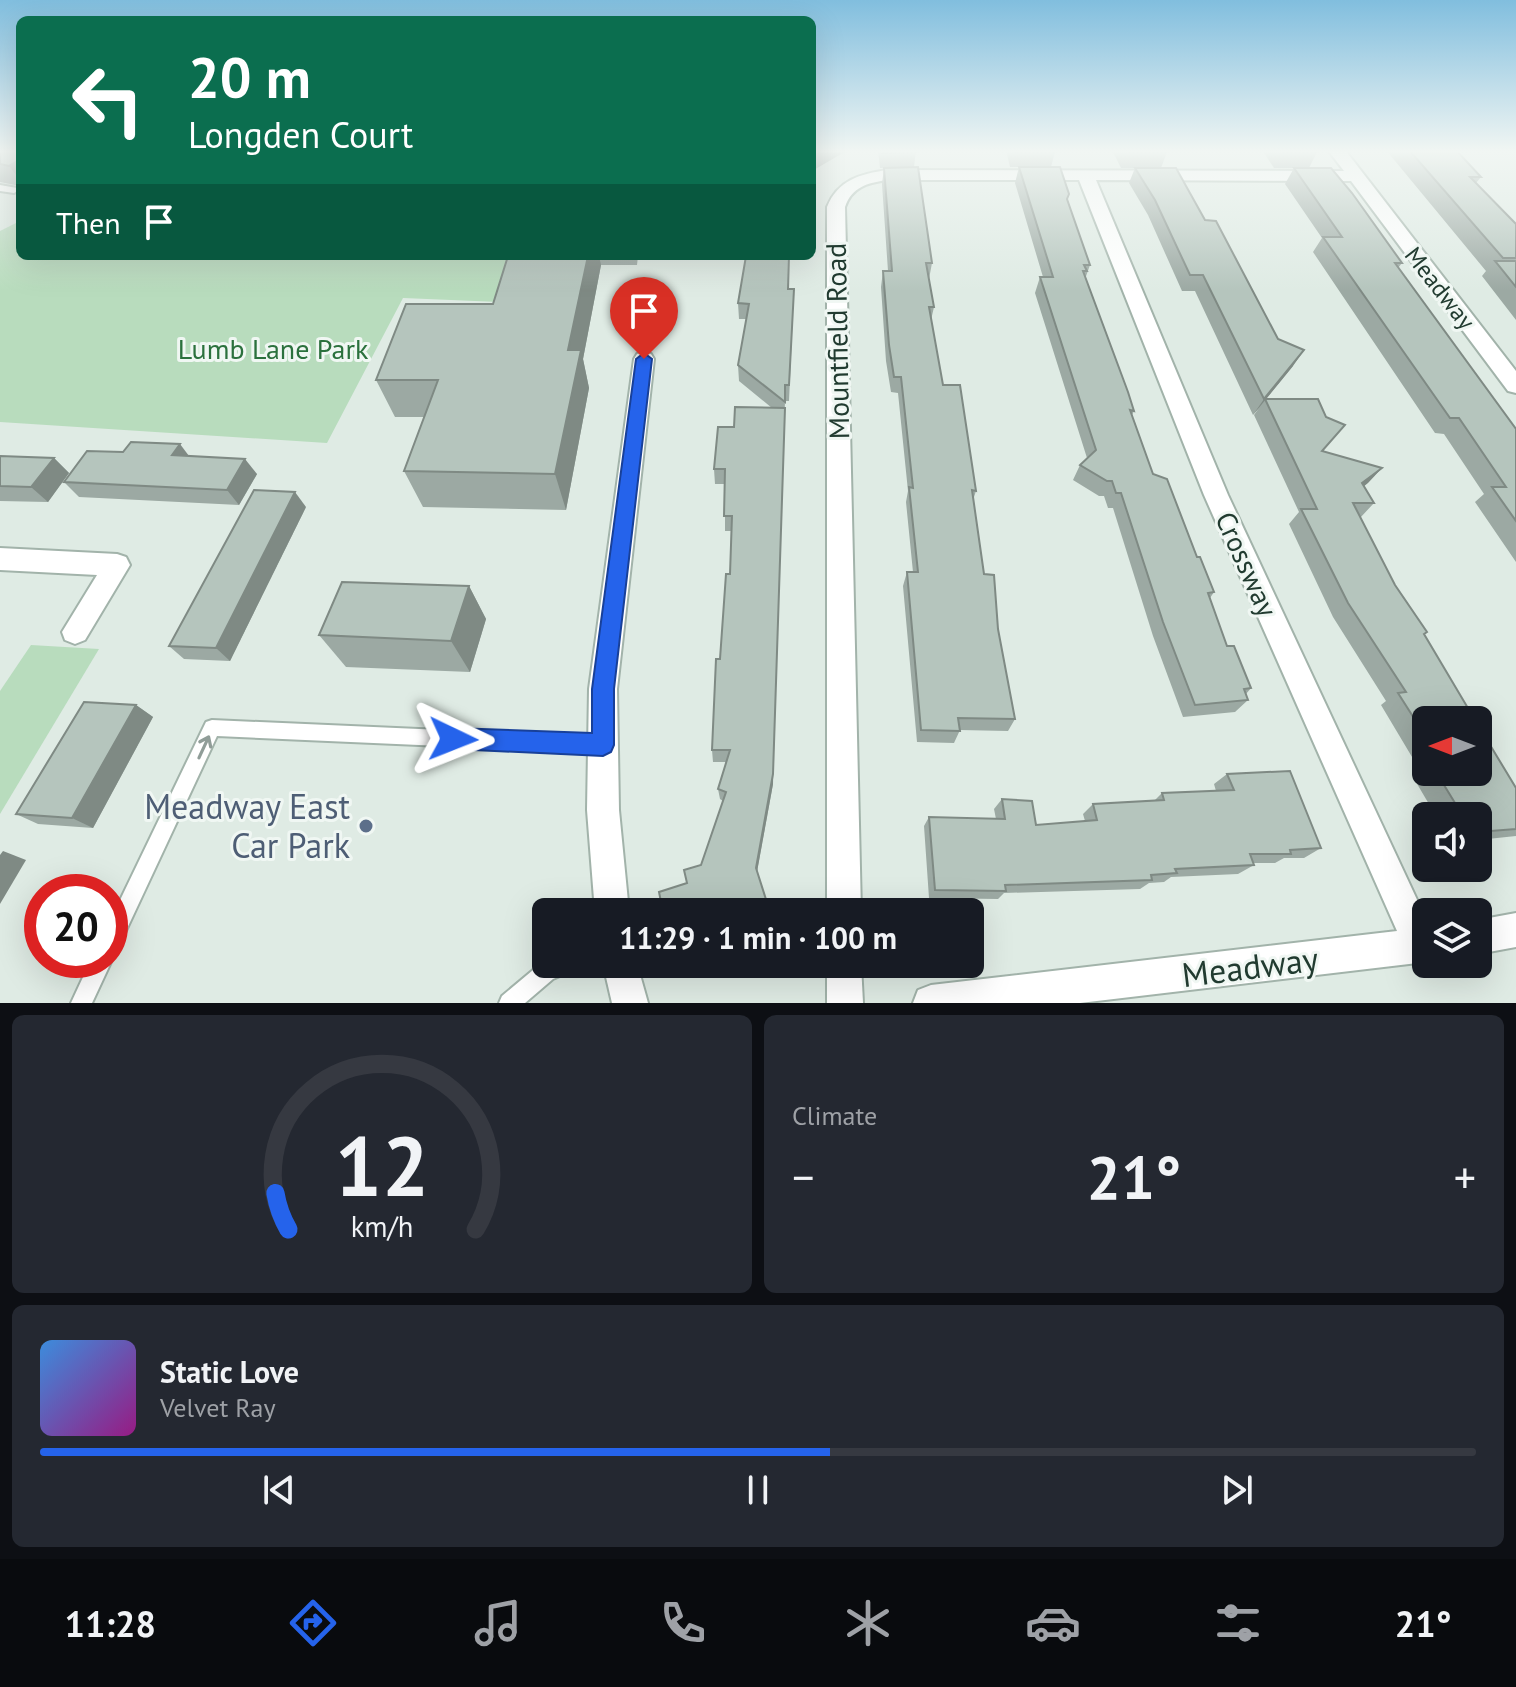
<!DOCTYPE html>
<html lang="en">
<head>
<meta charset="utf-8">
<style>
	:root { --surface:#171b24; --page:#242831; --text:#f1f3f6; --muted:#9ea1a6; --line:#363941; --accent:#2563eb }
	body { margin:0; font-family:"PT Sans",sans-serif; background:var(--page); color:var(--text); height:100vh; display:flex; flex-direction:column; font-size:30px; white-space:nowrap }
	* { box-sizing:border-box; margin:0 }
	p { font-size:26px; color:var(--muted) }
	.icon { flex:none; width:44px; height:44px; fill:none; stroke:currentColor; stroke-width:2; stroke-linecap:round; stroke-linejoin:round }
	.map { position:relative; height:1003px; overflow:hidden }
	.panel { display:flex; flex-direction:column; gap:12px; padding:12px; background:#0d0f14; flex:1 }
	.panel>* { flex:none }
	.guide { position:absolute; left:16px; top:16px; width:800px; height:244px; border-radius:12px; box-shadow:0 8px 32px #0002; background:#0b6e4f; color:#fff; overflow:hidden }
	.needle { width:52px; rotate:270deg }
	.controls { position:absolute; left:1412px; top:706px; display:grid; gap:16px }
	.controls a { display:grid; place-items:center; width:80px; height:80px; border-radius:12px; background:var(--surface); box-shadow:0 8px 32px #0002; font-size:40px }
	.speed { position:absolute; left:24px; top:874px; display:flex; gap:16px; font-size:40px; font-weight:700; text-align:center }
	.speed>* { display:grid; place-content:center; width:104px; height:104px; border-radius:50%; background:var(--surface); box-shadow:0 8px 32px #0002; line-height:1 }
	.speed .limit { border:12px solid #d22; background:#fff; color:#111 }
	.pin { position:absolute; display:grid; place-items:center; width:68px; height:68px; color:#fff; margin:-82px -34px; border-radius:50% 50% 50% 0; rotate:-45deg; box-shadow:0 0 8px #0007 }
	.pin .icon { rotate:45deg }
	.me { position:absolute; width:88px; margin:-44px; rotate:92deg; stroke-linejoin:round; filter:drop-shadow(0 0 6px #0008) }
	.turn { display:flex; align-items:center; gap:28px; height:168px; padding:0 40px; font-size:36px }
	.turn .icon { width:104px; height:104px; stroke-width:2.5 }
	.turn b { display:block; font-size:56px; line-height:68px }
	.then { display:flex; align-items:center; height:76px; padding:0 40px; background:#0003; gap:16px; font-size:30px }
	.big { font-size:60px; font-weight:600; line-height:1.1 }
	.panel .tile { flex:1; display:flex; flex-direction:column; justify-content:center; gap:12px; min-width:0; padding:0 28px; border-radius:12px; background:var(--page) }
	.panel .dial { align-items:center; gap:0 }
	.dial svg { height:208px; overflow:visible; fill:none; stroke:var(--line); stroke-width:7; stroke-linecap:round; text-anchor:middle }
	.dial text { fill:var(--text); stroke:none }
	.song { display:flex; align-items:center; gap:24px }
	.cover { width:96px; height:96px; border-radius:12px; background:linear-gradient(135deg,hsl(210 70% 55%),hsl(310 70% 35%)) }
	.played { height:8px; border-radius:4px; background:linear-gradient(90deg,var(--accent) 55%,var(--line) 55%) }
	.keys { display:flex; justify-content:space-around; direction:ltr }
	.heat { display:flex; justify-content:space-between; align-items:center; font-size:44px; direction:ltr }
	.panel .tiles { flex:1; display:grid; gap:12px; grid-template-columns:1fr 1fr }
	.tile:last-child { grid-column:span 2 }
	.trip { position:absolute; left:532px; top:898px; width:452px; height:80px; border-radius:12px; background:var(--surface); box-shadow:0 8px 32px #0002; font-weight:600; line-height:80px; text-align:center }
	.tabs { display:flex; height:128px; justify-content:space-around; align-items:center; background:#090b0e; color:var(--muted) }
	.tabs .icon { width:56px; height:56px }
	.tabs .active { color:var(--accent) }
	.tabs b { font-size:36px; color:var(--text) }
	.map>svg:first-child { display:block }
	.green { fill:#b8dcbd }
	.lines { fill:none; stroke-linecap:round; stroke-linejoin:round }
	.service-casing { stroke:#a2b3aa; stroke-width:4 }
	.minor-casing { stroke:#a2b3aa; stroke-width:4 }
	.service { fill:#fff; fill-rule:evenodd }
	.minor { fill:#fff; fill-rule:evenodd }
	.wall { fill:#9ca9a3 }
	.shaded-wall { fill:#7f8a84 }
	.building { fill:#b5c5bd; stroke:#7f8a84; stroke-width:2 }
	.oneway { stroke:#909d98 }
	.route { fill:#2563eb; stroke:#184099; stroke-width:2 }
	.service-dot { fill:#5c6f8a; stroke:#f0f7f3; stroke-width:3 }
	.labels { text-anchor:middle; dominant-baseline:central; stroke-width:6; stroke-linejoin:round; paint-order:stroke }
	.far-street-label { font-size:24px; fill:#213b30; stroke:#f0f7f3 }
	.street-label { font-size:28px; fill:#213b30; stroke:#f0f7f3 }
	.park-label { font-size:28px; fill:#2b713d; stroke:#f0f7f3 }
	.near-service-label { font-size:34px; fill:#4e5e75; stroke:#f0f7f3; text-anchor:end }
	.near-street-label { font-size:34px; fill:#213b30; stroke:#f0f7f3 }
</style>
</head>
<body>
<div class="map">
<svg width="1516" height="1003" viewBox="0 0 1516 1003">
	<rect width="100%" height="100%" fill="#dfebe4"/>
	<g class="green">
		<polygon points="20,221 20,256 514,256 499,302 403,298 327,443 0,422 0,231"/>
		<polygon points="31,645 99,649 0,814 0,691"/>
	</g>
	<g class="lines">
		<g class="service-casing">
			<g id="service">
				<polygon points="0,185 17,188 19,190 14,193 0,191"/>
				<polygon points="212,720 603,737 609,739 612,745 609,751 603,753 217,736 117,950 110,953 110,921 206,722"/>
				<polygon points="110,955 112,960 92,1003 71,1003 91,960 110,960"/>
				<polygon points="546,962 546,964 575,964 572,971 553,979 525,1003 499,1003 502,996 539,965"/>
			</g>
		</g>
		<g class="minor-casing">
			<g id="minor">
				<path d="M1328,150H1345L1516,371V393L1508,391L1351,181L1096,180L1228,495L1426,919V962L1080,1003H913L918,990L931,985L1397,931L1204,495L1079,180H887C867,183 852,187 845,207L861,912H827V207C838,180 860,174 887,170L1344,171Z"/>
				<polygon points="644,352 651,354 654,359 617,689 619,810 629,912 595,912 587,810 589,689 634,359 637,354"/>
				<polygon points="0,548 117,554 126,557 130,565 85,640 75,644 65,640 62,632 97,575 0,570"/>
				<polygon points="1516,913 1516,947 1478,954 1478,920"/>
				<polygon points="603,964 637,964 648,1003 612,1003"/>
				<polygon points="827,964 861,964 863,1003 827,1003"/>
			</g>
		</g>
		<use href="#service" class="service"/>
		<use href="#minor" class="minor"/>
	</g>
	<g class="wall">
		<polygon points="0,150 20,150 20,186 0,182"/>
		<polygon points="878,150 916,150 914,167 880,168"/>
		<polygon points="1006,150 1055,150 1055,152 1051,167 1010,167"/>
		<polygon points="1112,150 1166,150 1167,152 1161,168 1121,168"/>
		<polygon points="1262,150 1316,150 1317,152 1309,168 1274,168"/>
		<polygon points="1386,150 1456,150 1481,177 1476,183 1516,224 1516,320 1482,276 1486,271"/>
		<polygon points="1019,167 1067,200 1090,265 1085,279 1134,411 1132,415 1153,474 1197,557 1214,592 1210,598 1227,646 1251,688 1246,694 1248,700 1235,712 1183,717 1153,636 1113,508 1108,508 1104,496 1099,496 1073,480 1080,465 1087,458 1035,293 1040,277 1043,277 1015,183"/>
		<polygon points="884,168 932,263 929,279 934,307 931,320 943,385 976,491 973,500 984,574 998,629 1015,719 1008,731 960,730 954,743 917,742 903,586 907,572 913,572 906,502 908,491 898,393 891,392 886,361 881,287 883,271 888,271 882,184"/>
		<polygon points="1135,168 1205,220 1293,366 1266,399 1323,451 1382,468 1364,486 1374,503 1360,518 1395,585 1424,635 1426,772 1478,772 1516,788 1516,836 1478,840 1478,816 1436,816 1413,777 1421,772 1381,705 1386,701 1333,617 1289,524 1299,512 1254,415 1259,408 1253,415 1195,291 1182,291 1148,215 1129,183"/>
		<polygon points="1294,168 1402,263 1398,268 1516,429 1516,562 1475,502 1484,494 1444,434 1435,433 1313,252 1322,238 1285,184"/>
		<polygon points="508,256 638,256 637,265 601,265 583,359 589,388 566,510 423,507 404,471 424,417 395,417 376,380 493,304"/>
		<polygon points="788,289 794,289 789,401 785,401 773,784 757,872 687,883 701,865 723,801 720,799 718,789 727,762 713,762 712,750 730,574 731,531 725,531 725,484 715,484 714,469 734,427 772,408 739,381 738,365 746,319 739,319 738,303"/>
		<polygon points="0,456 54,458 69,473 48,502 0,501"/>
		<polygon points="189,456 257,474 239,505 79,497 64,482"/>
		<polygon points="306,507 230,661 184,659 169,646"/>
		<polygon points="469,586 486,619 470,672 346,667 319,635"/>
		<polygon points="136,705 153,717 93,828 38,824 16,814"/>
		<polygon points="1227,774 1321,848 1304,858 1284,858 1275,863 1253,863 1254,865 1238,874 1171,877 1164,882 1149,883 1140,889 1004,893 998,899 929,898 924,826 929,817 996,819 994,809 1002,799 1036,825 1085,821 1083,814 1093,804 1154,801 1162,793 1216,791 1214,784"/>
	</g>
	<g class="shaded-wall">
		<polygon points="822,150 848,150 812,171 812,156"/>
		<polygon points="20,159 20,180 9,166"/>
		<polygon points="588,256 599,256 601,265 583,359 589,388 566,510 555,474 568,350"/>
		<polygon points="1304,350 1293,366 1253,415 1264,399"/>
		<polygon points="180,444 192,460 172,455"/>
		<polygon points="54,458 69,473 48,502 31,487"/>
		<polygon points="245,459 257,474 239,505 227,490"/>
		<polygon points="1382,468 1368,483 1349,498 1362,483"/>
		<polygon points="295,492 306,507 230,661 216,648"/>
		<polygon points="469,586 486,619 470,672 451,641"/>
		<polygon points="136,705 153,717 93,828 72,818"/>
		<polygon points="773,774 773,784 756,877 756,868"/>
		<polygon points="3,851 26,860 0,904 0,855"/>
	</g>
	<g class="building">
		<polygon points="0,150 20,150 20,159 9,166 0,164"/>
		<polygon points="812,150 822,150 812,156"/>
		<polygon points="882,150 916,150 916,152 882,153"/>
		<rect x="1014" y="150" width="41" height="2"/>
		<polygon points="1126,150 1166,150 1167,152 1127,152"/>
		<polygon points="1281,150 1316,150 1317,152 1282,152"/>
		<polygon points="1409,150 1456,150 1481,177 1470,177 1516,224 1516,258 1503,258"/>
		<polygon points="918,167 932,263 926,263 934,307 929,307 943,385 960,385 976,491 972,490 984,574 994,575 998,629 1015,719 958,718 960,731 921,730 907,572 918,572 909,487 913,488 901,377 894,377 889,345 883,271 892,271 884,168"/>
		<polygon points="1019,167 1060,167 1069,194 1067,199 1090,265 1084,265 1087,271 1083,271 1128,392 1134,411 1130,410 1153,474 1167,479 1197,557 1200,557 1214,592 1208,593 1227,646 1234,646 1251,688 1244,689 1248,700 1195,705 1163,622 1121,493 1116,493 1112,481 1107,481 1080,465 1096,450 1040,277 1053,277"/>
		<polygon points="1135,168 1176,168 1205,220 1216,221 1278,339 1304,350 1264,399 1203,275 1190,275 1155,200"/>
		<polygon points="1294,168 1331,168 1352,193 1402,263 1395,263 1516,429 1516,521 1492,487 1506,487 1459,418 1450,418 1323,237 1342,237"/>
		<polygon points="508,256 588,256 568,350 581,350 555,474 404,471 438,380 376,380 406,304 493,304"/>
		<polygon points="746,256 789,256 788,289 794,289 789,385 785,385 785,402 738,365 749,304 738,303"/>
		<polygon points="1495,261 1516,261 1516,287"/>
		<polygon points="1265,399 1318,399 1326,417 1345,425 1322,451 1382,468 1362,483 1374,503 1353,503 1395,585 1427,632 1424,634 1475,720 1426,720 1426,737 1398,693 1406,692 1348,603 1301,509 1317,509"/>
		<polygon points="735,407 785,408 773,774 756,868 770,912 663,912 659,892 687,883 684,870 701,865 726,792 718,789 730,750 712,750 716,659 720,659 726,574 730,574 732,516 724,516 725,469 714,469 718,427 734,427"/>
		<polygon points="131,442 180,444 172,455 245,459 227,490 64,482 87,451 123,452"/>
		<polygon points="0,456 54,458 31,487 0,486"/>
		<polygon points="254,490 295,492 216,648 169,646"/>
		<polygon points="342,582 469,586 451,641 319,635"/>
		<polygon points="84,702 136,705 72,818 16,814"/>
		<polygon points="1478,725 1516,788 1516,829 1478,832 1478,816 1463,816 1436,772 1478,772"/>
		<polygon points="1290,771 1321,848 1290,850 1291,854 1250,854 1254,865 1175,869 1177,873 1151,875 1152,880 1005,885 1006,891 935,890 929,817 1005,819 1002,799 1032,801 1036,825 1097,820 1093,804 1164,800 1162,793 1234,790 1227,774"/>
	</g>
	<defs><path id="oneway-shaft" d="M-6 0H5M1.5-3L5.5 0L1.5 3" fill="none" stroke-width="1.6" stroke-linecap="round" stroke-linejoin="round" transform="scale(2)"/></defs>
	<use class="oneway" href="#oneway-shaft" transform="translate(204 747) rotate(-65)"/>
	<linearGradient id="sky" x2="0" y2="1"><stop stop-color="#81bede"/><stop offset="0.52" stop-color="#f1f6f3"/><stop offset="1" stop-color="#f1f6f3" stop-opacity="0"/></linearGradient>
	<rect width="1516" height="291" fill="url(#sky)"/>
	<polygon class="route" points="644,353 652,359 614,689 614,745 611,752 603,756 453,749 445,746 441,739 445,731 453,728 592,733 592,689 636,359"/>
	<circle class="service-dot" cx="366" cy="826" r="8"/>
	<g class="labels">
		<g class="far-street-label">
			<text transform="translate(1440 288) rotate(52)">Meadway</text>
		</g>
		<g class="street-label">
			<text transform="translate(837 341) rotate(-91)">Mountfield Road</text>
			<text transform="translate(1247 564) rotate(66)">Crossway</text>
		</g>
		<g class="park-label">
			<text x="273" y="348">Lumb Lane Park</text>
		</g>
		<g class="near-service-label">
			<text x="350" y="806">Meadway East<tspan x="350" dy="39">Car Park</tspan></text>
		</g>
		<g class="near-street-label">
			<text transform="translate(1250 966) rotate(-7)">Meadway</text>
		</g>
	</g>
</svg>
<div class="controls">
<a><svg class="needle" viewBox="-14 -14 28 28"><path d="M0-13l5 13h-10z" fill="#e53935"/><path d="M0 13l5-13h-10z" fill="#9ea1a6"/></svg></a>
<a><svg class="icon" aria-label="sound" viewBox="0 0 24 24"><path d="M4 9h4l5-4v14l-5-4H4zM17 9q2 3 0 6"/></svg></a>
<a><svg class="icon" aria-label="layers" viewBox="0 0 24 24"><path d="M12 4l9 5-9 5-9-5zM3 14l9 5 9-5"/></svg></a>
</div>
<div class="speed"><div class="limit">20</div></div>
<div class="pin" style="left:644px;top:359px;background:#d93025"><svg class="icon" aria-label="arrive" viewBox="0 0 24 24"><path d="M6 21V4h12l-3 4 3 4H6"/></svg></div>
<svg class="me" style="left:453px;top:739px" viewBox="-20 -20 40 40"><path d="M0-17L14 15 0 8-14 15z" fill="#2563eb" stroke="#fff" stroke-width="4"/></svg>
<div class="trip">11:29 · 1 min · 100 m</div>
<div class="guide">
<div class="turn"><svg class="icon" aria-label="left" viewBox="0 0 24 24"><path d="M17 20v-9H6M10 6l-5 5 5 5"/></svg><div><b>20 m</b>Longden Court</div></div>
<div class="then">Then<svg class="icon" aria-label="arrive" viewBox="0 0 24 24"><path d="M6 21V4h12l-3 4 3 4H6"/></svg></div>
</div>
</div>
<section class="panel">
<div class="tiles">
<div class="tile dial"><svg viewBox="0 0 100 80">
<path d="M14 69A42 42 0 1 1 86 69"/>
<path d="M14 69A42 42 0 0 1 9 55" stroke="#2563eb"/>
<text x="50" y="56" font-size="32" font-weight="700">12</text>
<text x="50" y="72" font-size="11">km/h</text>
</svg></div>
<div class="tile"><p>Climate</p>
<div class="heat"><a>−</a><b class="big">21°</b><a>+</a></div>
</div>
<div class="tile">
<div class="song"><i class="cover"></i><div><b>Static Love</b><p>Velvet Ray</p></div></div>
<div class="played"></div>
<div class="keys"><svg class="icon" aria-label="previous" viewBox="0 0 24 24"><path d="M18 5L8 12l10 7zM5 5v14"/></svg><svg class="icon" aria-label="pause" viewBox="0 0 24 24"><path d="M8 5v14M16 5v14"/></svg><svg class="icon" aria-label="next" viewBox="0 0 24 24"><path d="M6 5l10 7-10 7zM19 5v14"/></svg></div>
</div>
</div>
</section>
<nav class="tabs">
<b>11:28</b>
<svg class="icon active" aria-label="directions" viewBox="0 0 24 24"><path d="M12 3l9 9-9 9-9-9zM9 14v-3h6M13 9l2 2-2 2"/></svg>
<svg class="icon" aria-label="music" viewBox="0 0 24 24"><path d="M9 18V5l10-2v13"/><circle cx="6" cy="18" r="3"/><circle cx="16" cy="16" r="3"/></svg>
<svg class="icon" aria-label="phone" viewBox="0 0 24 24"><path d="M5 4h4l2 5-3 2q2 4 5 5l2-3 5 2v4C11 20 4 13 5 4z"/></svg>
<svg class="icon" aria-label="climate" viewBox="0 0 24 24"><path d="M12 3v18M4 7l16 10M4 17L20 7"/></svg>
<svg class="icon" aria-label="car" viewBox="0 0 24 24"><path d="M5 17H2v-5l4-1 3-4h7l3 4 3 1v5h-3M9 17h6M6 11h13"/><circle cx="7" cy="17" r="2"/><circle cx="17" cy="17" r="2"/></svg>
<svg class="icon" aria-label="filters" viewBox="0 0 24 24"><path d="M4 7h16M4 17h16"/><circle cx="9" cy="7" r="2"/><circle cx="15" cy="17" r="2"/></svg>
<b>21°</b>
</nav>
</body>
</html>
